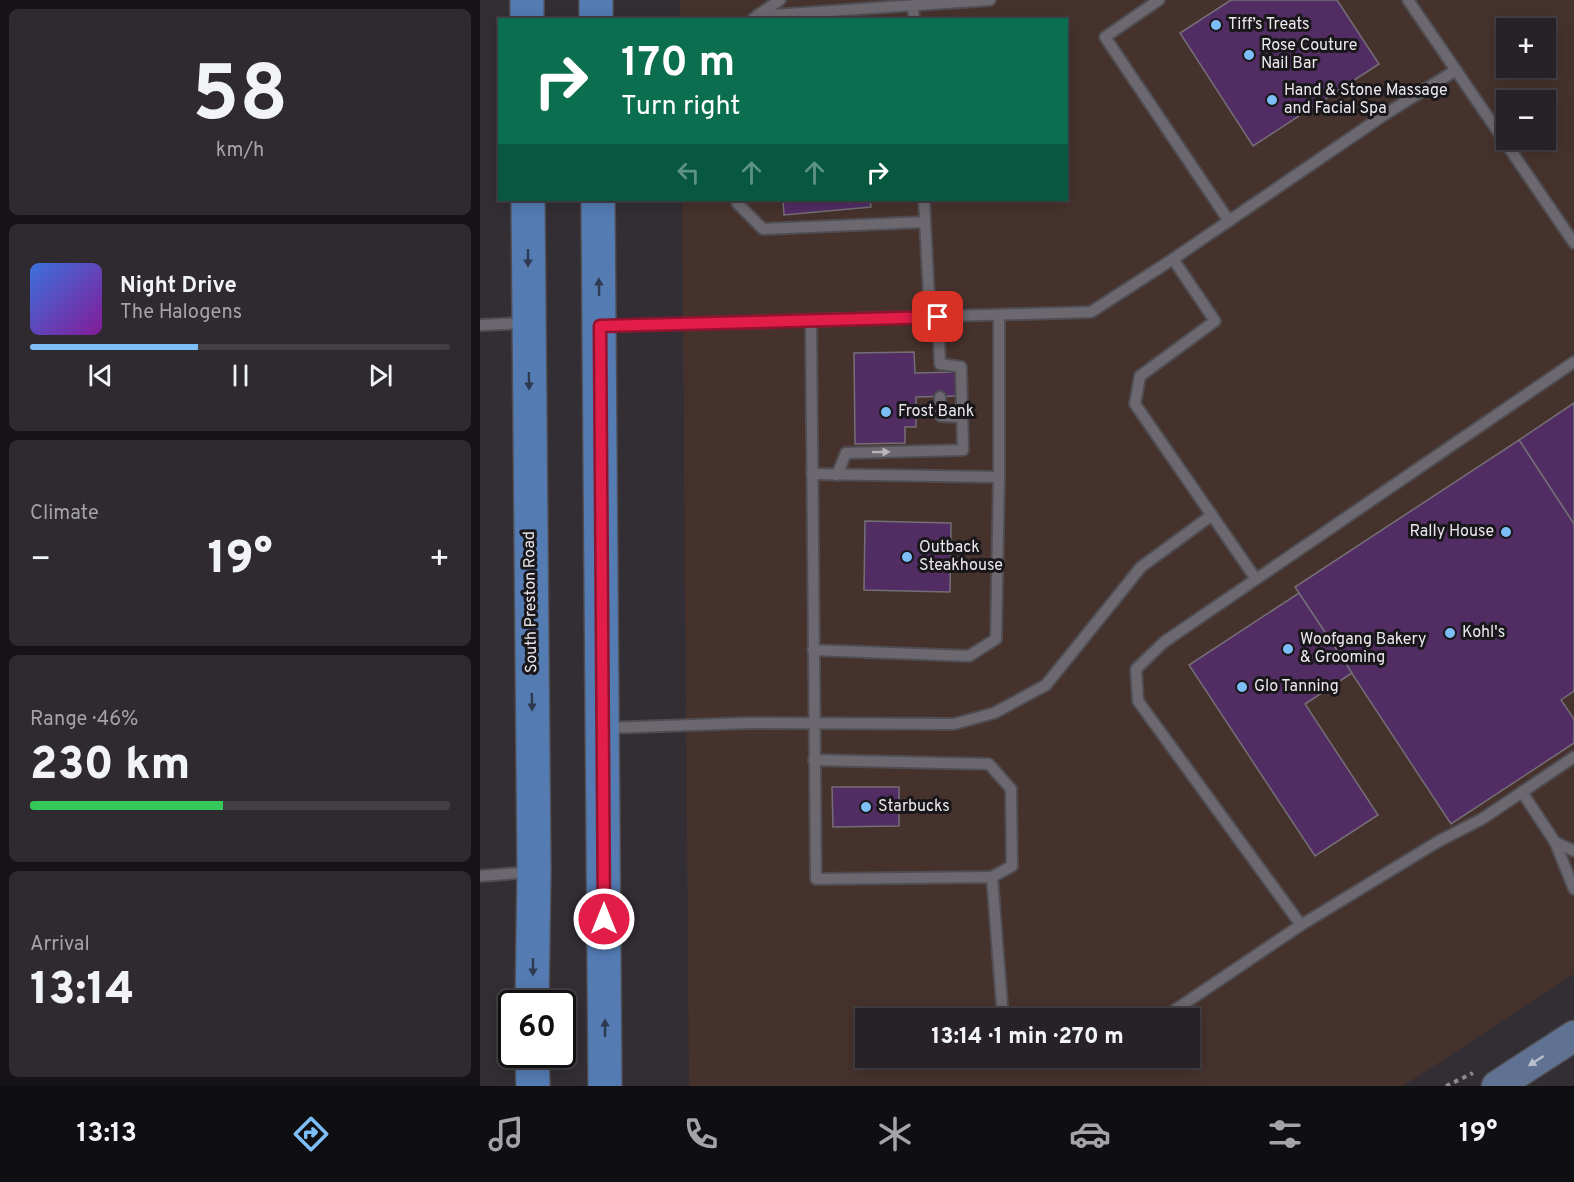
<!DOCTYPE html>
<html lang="en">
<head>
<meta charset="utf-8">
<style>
	:root { --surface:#262227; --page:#2e2a2f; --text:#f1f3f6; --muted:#a4a4a7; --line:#423f44; --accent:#7dbef9 }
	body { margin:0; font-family:Overpass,sans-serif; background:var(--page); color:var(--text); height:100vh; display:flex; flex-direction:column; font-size:22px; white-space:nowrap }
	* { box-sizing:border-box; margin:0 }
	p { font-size:20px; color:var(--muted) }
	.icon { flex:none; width:33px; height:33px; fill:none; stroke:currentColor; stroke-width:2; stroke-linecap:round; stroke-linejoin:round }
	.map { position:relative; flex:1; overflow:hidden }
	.sheet { display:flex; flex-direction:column; gap:9px; padding:9px; background:#151315; width:480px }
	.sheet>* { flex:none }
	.top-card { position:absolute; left:18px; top:18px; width:570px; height:183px; border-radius:0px; box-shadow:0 3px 15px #0003,0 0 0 2px var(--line); background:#0b6e4f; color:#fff; overflow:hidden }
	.buttons { position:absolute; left:1016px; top:18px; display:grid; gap:12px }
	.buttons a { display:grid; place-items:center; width:60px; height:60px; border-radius:0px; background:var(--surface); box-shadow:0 3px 15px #0003,0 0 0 2px var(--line); font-size:30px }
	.speed { position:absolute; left:18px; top:990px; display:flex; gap:12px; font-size:30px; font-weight:700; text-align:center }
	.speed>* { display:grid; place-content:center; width:78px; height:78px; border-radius:50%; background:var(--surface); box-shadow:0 3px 15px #0003,0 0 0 2px var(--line); line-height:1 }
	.speed .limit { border:3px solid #111; border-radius:9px; background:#fff; color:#111 }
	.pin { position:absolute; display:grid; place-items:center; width:51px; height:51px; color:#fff; margin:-26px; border-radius:12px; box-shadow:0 3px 9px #0006 }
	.me { position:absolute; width:66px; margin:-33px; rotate:0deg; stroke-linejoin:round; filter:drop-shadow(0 0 4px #0008) }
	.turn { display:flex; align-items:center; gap:21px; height:126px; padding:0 24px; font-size:27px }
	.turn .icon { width:78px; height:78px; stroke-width:2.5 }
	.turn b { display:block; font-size:42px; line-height:51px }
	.lanes { display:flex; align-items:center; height:57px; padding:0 24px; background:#0003; justify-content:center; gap:30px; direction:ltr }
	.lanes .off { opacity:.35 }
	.big { font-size:45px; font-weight:800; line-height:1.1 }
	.sheet .tile { flex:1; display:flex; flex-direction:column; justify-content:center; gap:9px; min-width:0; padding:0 21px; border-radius:9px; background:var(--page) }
	.sheet .dial { align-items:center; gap:0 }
	.dial b { font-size:78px; line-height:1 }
	.song { display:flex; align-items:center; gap:18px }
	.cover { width:72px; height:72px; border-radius:9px; background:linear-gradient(135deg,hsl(220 70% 55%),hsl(290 70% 35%)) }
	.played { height:6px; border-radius:3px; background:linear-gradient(90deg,var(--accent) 40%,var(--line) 40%) }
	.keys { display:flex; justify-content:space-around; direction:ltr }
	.heat { display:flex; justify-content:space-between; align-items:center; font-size:33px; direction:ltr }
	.charge { height:9px; border-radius:4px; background:linear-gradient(90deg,#34c759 46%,var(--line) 0) }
	.trip { position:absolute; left:375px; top:1008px; width:345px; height:60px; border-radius:0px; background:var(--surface); box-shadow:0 3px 15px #0003,0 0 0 2px var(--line); font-weight:800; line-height:60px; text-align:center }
	.menu { display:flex; height:96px; justify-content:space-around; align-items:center; background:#0f0e10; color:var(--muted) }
	.menu .icon { width:42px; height:42px }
	.menu .current { color:var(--accent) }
	.menu b { font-size:27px; color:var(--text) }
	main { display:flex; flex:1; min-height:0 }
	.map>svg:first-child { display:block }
	.commercial { fill:#46322d; fill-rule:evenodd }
	.building { fill:#522d64; stroke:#746f76; stroke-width:1.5 }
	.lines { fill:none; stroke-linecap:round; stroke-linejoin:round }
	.lane-casing { stroke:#4f4d52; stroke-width:14 }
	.secondary-casing { stroke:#4f4d52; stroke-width:33 }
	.primary-casing { stroke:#4f4d52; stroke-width:36 }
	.path { stroke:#8c898e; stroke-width:4; stroke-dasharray:4.5 4.5; stroke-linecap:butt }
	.lane { stroke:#6b686f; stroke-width:10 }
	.secondary { stroke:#5f7291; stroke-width:30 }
	.primary { stroke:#547cb3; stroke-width:33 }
	.oneway { fill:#2e3a50 }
	.oneway2 { fill:#b7b5ba }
	.oneway3 { fill:#b9bfcc }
	.route-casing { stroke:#92132f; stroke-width:15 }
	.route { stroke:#e11d48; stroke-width:10 }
	.poi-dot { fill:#7dbef9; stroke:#19171a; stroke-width:2 }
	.labels { text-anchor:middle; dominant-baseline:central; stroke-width:6; stroke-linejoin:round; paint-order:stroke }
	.poi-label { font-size:16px; fill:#eae8ec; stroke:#19171a; text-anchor:start }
	.street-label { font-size:16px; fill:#eae8ec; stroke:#19171a }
</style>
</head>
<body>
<main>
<section class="sheet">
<div class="tile dial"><b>58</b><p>km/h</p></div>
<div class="tile">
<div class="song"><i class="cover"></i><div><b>Night Drive</b><p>The Halogens</p></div></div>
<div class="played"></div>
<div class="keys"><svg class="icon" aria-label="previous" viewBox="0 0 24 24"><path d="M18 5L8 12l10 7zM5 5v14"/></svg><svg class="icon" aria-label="pause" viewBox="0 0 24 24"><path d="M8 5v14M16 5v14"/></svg><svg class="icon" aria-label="next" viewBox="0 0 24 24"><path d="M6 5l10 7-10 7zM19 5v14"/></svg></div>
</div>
<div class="tile"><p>Climate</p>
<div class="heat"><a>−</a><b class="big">19°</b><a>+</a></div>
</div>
<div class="tile"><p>Range · 46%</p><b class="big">230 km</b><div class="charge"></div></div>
<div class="tile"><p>Arrival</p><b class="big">13:14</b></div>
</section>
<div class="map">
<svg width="1094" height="1086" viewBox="0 0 1094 1086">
	<rect width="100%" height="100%" fill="#322e34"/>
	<path class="commercial" d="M200,0H1094V974L923,1086H209L202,200H586V20L200,19ZM1026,28H1065V68H1026ZM1026,100H1065V140H1026ZM386,1018H710V1058H386Z"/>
	<g class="building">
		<polygon points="751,0 857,0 899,64 773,146 700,33"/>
		<polygon points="303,200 390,200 391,207 304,215"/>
		<polygon points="434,352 435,373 477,372 477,396 436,397 436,427 425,427 425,443 375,444 374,353"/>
		<polygon points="1094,403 1094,524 1039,440"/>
		<polygon points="1039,440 1094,524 1094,691 1081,700 1094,719 1094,743 971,824 815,587"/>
		<polygon points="385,521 471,523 470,592 384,590"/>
		<polygon points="819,593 872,673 825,704 898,815 835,856 709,665"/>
		<polygon points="352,787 419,787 419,826 353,827"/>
	</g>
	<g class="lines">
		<g class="lane-casing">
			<g id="lane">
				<polyline points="679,0 625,37 749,221"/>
				<polyline points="928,0 1094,243"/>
				<polyline points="433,6 434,20"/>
				<polyline points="278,15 300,0"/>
				<polyline points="272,20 277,16 510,0"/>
				<polyline points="257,200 257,203 283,229 445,222"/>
				<polyline points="444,200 450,317"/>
				<polyline points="693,259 735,321 660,376 655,404 776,579"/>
				<polyline points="331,320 336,879 512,877 523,1018"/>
				<polyline points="0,325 45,323"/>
				<polyline points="123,326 611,312 693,259 904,115 976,70"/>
				<polyline points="460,397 461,416 482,417"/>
				<polyline points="332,474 519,477 519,315"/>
				<polyline points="357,475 366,453 483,450 481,367 460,364 458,317"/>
				<polyline points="333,650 489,656 516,639 519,477"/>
				<polyline points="125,728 269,723 474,724 514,713 566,685 661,567 732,515"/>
				<polyline points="334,760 509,764 531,789 532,866 512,877"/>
				<polyline points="1042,792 1075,842 1094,889"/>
				<polyline points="1075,842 1094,851"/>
				<polyline points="0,876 51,872"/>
				<polyline points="821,925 658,701 656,669 684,642 1094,362"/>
				<polyline points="683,1018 821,925 959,841 1002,819 1094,757"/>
			</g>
		</g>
		<g class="secondary-casing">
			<polyline id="secondary" points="1017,1086 1094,1036"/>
		</g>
		<g class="primary-casing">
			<g id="primary">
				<polyline points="47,0 47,20"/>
				<polyline points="116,20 116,0"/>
				<polyline points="48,200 54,871 52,1004"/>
				<polyline points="118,200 125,1086"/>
				<polyline points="52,1054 53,1086"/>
			</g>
		</g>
		<polyline class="path" points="966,1086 993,1073"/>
		<use href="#lane" class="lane"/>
		<use href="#secondary" class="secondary"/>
		<use href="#primary" class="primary"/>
	</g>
	<defs><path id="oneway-solid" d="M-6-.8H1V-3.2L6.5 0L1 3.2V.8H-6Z" transform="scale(1.5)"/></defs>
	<g class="oneway">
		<use href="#oneway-solid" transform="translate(48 258) rotate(90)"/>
		<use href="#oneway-solid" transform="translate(119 287) rotate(-91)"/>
		<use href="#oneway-solid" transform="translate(49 381) rotate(89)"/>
		<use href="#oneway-solid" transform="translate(52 702) rotate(89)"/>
		<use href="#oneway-solid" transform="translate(53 967) rotate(90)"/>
		<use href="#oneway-solid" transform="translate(125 1028) rotate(-90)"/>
	</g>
	<use class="oneway2" href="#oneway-solid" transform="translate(401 452) rotate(-1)"/>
	<use class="oneway3" href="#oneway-solid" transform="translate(1056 1061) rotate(147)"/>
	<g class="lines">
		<g class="route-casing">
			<polyline id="route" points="124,919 120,326 458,317"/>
		</g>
		<use href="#route" class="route"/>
	</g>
	<g class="poi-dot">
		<circle cx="736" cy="25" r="6"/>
		<circle cx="769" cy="55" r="6"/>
		<circle cx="792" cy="100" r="6"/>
		<circle cx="406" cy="412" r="6"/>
		<circle cx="1026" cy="532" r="6"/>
		<circle cx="427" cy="557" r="6"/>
		<circle cx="970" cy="633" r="6"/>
		<circle cx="808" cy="649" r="6"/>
		<circle cx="762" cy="687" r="6"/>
		<circle cx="386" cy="807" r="6"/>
	</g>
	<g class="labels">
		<g class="poi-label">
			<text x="748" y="25">Tiff’s Treats</text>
			<text x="781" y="46">Rose Couture<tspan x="781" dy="18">Nail Bar</tspan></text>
			<text x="804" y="91">Hand &amp; Stone Massage<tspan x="804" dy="18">and Facial Spa</tspan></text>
			<text x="418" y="412">Frost Bank</text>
			<text x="1014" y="532" text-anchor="end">Rally House</text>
			<text x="439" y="548">Outback<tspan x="439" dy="18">Steakhouse</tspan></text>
			<text x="982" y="633">Kohl's</text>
			<text x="820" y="640">Woofgang Bakery<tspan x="820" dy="18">&amp; Grooming</tspan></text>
			<text x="774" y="687">Glo Tanning</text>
			<text x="398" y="807">Starbucks</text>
		</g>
		<g class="street-label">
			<text transform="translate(51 602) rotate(-91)">South Preston Road</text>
		</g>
	</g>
</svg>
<div class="buttons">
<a>+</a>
<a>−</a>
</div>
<div class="speed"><div class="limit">60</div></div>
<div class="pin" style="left:458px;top:317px;background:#d93025"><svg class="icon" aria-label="arrive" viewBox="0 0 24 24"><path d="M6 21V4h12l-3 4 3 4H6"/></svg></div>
<svg class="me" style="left:124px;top:919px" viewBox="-20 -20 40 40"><circle r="17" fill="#e11d48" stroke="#fff" stroke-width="3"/><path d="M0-11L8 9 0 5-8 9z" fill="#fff"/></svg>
<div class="trip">13:14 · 1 min · 270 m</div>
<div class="top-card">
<div class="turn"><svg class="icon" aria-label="right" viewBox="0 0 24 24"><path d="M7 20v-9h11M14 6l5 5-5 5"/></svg><div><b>170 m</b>Turn right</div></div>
<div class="lanes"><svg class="icon off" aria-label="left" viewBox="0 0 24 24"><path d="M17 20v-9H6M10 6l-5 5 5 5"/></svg><svg class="icon off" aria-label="ahead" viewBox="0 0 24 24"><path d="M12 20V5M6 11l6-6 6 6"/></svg><svg class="icon off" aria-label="ahead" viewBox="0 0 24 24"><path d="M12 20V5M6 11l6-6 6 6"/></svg><svg class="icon" aria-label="right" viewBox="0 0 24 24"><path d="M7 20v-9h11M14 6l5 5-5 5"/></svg></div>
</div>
</div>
</main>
<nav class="menu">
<b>13:13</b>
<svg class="icon current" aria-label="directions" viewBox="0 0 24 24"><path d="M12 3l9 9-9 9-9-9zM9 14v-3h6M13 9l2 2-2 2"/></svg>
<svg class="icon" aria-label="music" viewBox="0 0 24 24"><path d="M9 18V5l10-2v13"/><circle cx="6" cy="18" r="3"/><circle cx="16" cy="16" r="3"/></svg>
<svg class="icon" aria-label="phone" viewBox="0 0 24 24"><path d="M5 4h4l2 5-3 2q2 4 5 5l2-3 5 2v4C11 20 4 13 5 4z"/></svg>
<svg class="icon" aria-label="climate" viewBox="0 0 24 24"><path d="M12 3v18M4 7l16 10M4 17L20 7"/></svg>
<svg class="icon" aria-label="car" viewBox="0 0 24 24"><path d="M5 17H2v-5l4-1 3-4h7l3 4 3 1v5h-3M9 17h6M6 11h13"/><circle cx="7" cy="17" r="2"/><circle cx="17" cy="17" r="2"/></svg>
<svg class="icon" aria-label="filters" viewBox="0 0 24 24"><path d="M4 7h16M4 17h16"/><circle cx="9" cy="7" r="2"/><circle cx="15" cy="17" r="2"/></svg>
<b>19°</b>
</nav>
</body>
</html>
